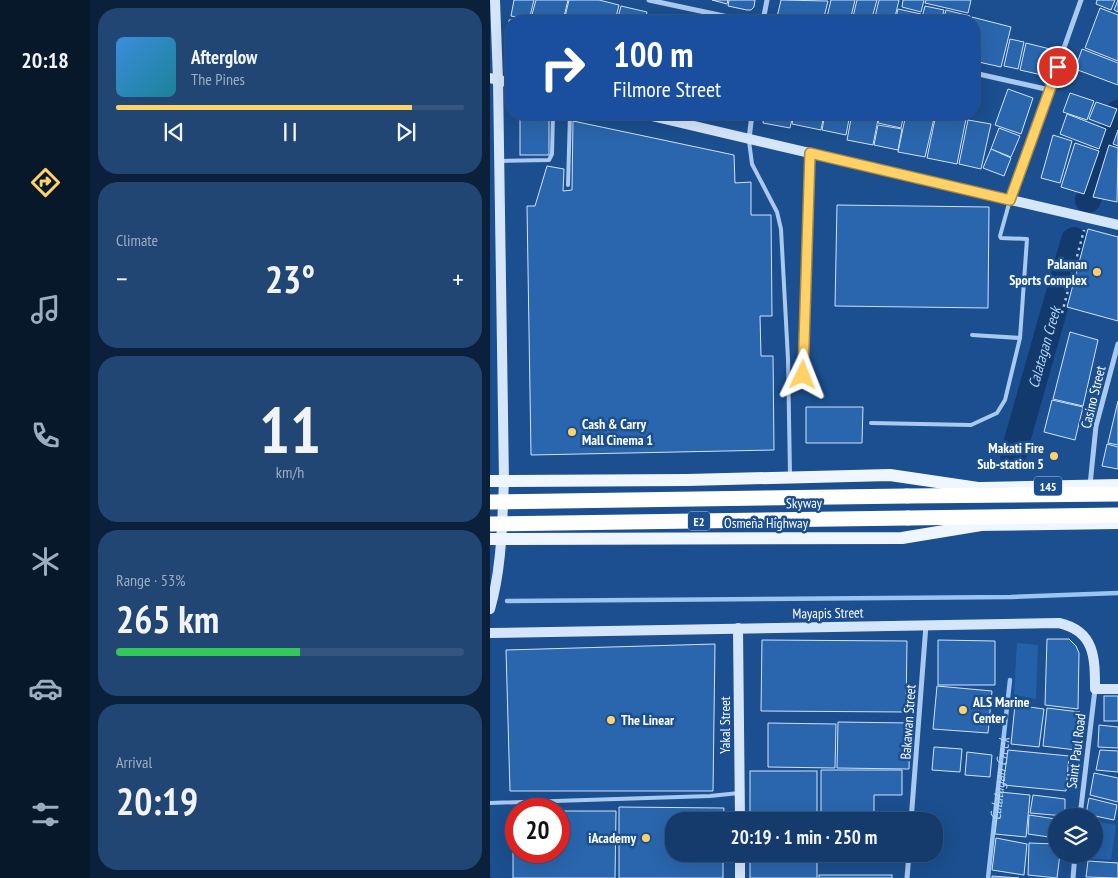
<!DOCTYPE html>
<html lang="en">
<head>
<meta charset="utf-8">
<style>
	:root { --surface:#143b6b; --page:#214673; --text:#f1f3f6; --muted:#9dadc1; --line:#33557e; --accent:#ffd166 }
	body { margin:0; font-family:"PT Sans Narrow",sans-serif; background:var(--page); color:var(--text); height:100vh; display:flex; flex-direction:column; font-size:19px; white-space:nowrap }
	* { box-sizing:border-box; margin:0 }
	p { font-size:16px; color:var(--muted) }
	.icon { flex:none; width:28px; height:28px; fill:none; stroke:currentColor; stroke-width:2; stroke-linecap:round; stroke-linejoin:round }
	.map { position:relative; flex:1; overflow:hidden }
	.drawer { display:flex; flex-direction:column; gap:8px; padding:8px; background:#0b203b; width:400px }
	.drawer>* { flex:none }
	.top-card { position:absolute; left:15px; top:15px; width:475px; height:105px; border-radius:20px; box-shadow:0 5px 20px #0002,0 0 0 1px var(--line); background:#1a4fa0; color:#fff; overflow:hidden }
	.tools { position:absolute; left:558px; top:808px; display:grid; gap:10px }
	.tools a { display:grid; place-items:center; width:55px; height:55px; border-radius:50%; background:var(--surface); box-shadow:0 5px 20px #0002,0 0 0 1px var(--line); font-size:25px }
	.speed { position:absolute; left:15px; top:798px; display:flex; gap:10px; font-size:25px; font-weight:700; text-align:center }
	.speed>* { display:grid; place-content:center; width:65px; height:65px; border-radius:50%; background:var(--surface); box-shadow:0 5px 20px #0002,0 0 0 1px var(--line); line-height:1 }
	.speed .limit { border:8px solid #d22; background:#fff; color:#111 }
	.pin { position:absolute; display:grid; place-items:center; width:42px; height:42px; color:#fff; margin:-21px; border:2px solid #fff; border-radius:50%; box-shadow:0 1px 5px #0007 }
	.me { position:absolute; width:55px; margin:-28px; rotate:2deg; stroke-linejoin:round; filter:drop-shadow(0 0 4px #0008) }
	.turn { display:flex; align-items:center; gap:18px; height:105px; padding:0 25px; font-size:22px }
	.turn .icon { width:65px; height:65px; stroke-width:2.5 }
	.turn b { display:block; font-size:35px; line-height:42px }
	.big { font-size:38px; font-weight:700; line-height:1.1 }
	.drawer .card { flex:1; display:flex; flex-direction:column; justify-content:center; gap:8px; min-width:0; padding:0 18px; border-radius:20px; background:var(--page) }
	.drawer .dial { align-items:center; gap:0 }
	.dial b { font-size:65px; line-height:1 }
	.song { display:flex; align-items:center; gap:15px }
	.cover { width:60px; height:60px; border-radius:8px; background:linear-gradient(135deg,hsl(210 70% 55%),hsl(190 70% 35%)) }
	.played { height:5px; border-radius:2px; background:linear-gradient(90deg,var(--accent) 85%,var(--line) 85%) }
	.keys { display:flex; justify-content:space-around; direction:ltr }
	.heat { display:flex; justify-content:space-between; align-items:center; font-size:28px; direction:ltr }
	.charge { height:8px; border-radius:4px; background:linear-gradient(90deg,#34c759 53%,var(--line) 0) }
	.trip { position:absolute; left:175px; top:812px; width:278px; height:50px; border-radius:20px; background:var(--surface); box-shadow:0 5px 20px #0002,0 0 0 1px var(--line); font-weight:700; line-height:50px; text-align:center }
	main { display:flex; flex:1; min-height:0 }
	.menu { display:flex; flex-direction:column; width:90px; justify-content:space-around; align-items:center; background:#08182b; color:var(--muted) }
	.menu .icon { width:35px; height:35px }
	.menu .selected { color:var(--accent) }
	.menu b { font-size:22px; color:var(--text) }
	.map>svg:first-child { display:block }
	.green { fill:#2461a8 }
	.lines { fill:none; stroke-linecap:round; stroke-linejoin:round }
	.stream { stroke:#9cc4f0; stroke-width:4.5 }
	.river { stroke:#123a6d; stroke-width:26 }
	.building { fill:#2a66ad; stroke:#cfe3fa }
	.path { stroke:#a9c9ee; stroke-width:2.5; stroke-dasharray:2.5 4; stroke-linecap:butt }
	.lane { stroke:#a9c9ee; stroke-width:4 }
	.street { stroke:#a9c9ee; stroke-width:5 }
	.secondary { stroke:#d6e6fa; stroke-width:10 }
	.primary { stroke:#f0f6ff; stroke-width:12 }
	.highway { stroke:#fff; stroke-width:15 }
	.highway-bridge { stroke:#fff; stroke-width:15 }
	.route-casing { stroke:#a68842; stroke-width:12 }
	.route { stroke:#ffd166; stroke-width:9 }
	.poi-dot { fill:#ffd166; stroke:#1b4f8f; stroke-width:2 }
	.labels { text-anchor:middle; dominant-baseline:central; stroke-width:5; stroke-linejoin:round; paint-order:stroke }
	.shield { fill:#1b4f8f; stroke:#bbcadd; stroke-width:1 }
	.shield-label { font-size:12px; font-weight:bold; fill:#fff }
	.poi-label { font-size:14px; font-weight:bold; fill:#fff; stroke:#1b4f8f; text-anchor:end }
	.street-label { font-size:14px; fill:#fff; stroke:#1b4f8f }
	.water-label { font-size:15px; font-style:italic; fill:#b5d3f5; stroke:#1b4f8f }
</style>
</head>
<body>
<main>
<nav class="menu">
<b>20:18</b>
<svg class="icon selected" aria-label="directions" viewBox="0 0 24 24"><path d="M12 3l9 9-9 9-9-9zM9 14v-3h6M13 9l2 2-2 2"/></svg>
<svg class="icon" aria-label="music" viewBox="0 0 24 24"><path d="M9 18V5l10-2v13"/><circle cx="6" cy="18" r="3"/><circle cx="16" cy="16" r="3"/></svg>
<svg class="icon" aria-label="phone" viewBox="0 0 24 24"><path d="M5 4h4l2 5-3 2q2 4 5 5l2-3 5 2v4C11 20 4 13 5 4z"/></svg>
<svg class="icon" aria-label="climate" viewBox="0 0 24 24"><path d="M12 3v18M4 7l16 10M4 17L20 7"/></svg>
<svg class="icon" aria-label="car" viewBox="0 0 24 24"><path d="M5 17H2v-5l4-1 3-4h7l3 4 3 1v5h-3M9 17h6M6 11h13"/><circle cx="7" cy="17" r="2"/><circle cx="17" cy="17" r="2"/></svg>
<svg class="icon" aria-label="filters" viewBox="0 0 24 24"><path d="M4 7h16M4 17h16"/><circle cx="9" cy="7" r="2"/><circle cx="15" cy="17" r="2"/></svg>
</nav>
<section class="drawer">
<div class="card">
<div class="song"><i class="cover"></i><div><b>Afterglow</b><p>The Pines</p></div></div>
<div class="played"></div>
<div class="keys"><svg class="icon" aria-label="previous" viewBox="0 0 24 24"><path d="M18 5L8 12l10 7zM5 5v14"/></svg><svg class="icon" aria-label="pause" viewBox="0 0 24 24"><path d="M8 5v14M16 5v14"/></svg><svg class="icon" aria-label="next" viewBox="0 0 24 24"><path d="M6 5l10 7-10 7zM19 5v14"/></svg></div>
</div>
<div class="card"><p>Climate</p>
<div class="heat"><a>−</a><b class="big">23°</b><a>+</a></div>
</div>
<div class="card dial"><b>11</b><p>km/h</p></div>
<div class="card"><p>Range · 53%</p><b class="big">265 km</b><div class="charge"></div></div>
<div class="card"><p>Arrival</p><b class="big">20:19</b></div>
</section>
<div class="map">
<svg width="628" height="878" viewBox="0 0 628 878">
	<rect width="100%" height="100%" fill="#1b4f8f"/>
	<g class="green">
		<polygon points="527,643 548,645 546,699 524,695"/>
		<polygon points="604,821 626,825 621,860 589,858 590,854 604,854"/>
	</g>
	<g class="lines">
		<g class="stream">
			<polyline points="17,601 521,597 628,593"/>
			<path id="s1" d="M498,878L520,680"/>
		</g>
		<g class="river">
			<polyline points="598,200 628,113"/>
			<path id="s2" d="M523,455L584,240"/>
		</g>
	</g>
	<g class="building">
		<polygon points="24,0 44,0 39,20 21,16"/>
		<polygon points="46,0 78,0 73,21 54,21 41,18"/>
		<polygon points="79,0 109,0 129,5 125,21 74,21"/>
		<polygon points="222,0 238,0 237,4"/>
		<polygon points="239,0 265,0 264,7 261,10 257,10 238,6"/>
		<polygon points="291,0 338,1 333,21 304,21 287,17"/>
		<polygon points="341,0 365,0 360,21 336,21"/>
		<polygon points="367,0 387,0 381,21 362,21"/>
		<polygon points="389,0 409,0 404,21 384,21"/>
		<polygon points="413,0 434,0 431,12 412,7"/>
		<polygon points="436,0 481,0 478,13 435,3"/>
		<polygon points="607,0 625,0 621,10 606,4"/>
		<polygon points="628,0 628,12 624,10"/>
		<polygon points="131,6 157,12 155,21 127,21"/>
		<polygon points="435,6 454,10 451,21 431,21"/>
		<polygon points="610,8 628,15 628,61 595,48"/>
		<polygon points="408,9 431,14 430,21 405,21"/>
		<polygon points="456,10 480,16 479,21 453,21"/>
		<polygon points="482,17 521,27 511,67 484,61 484,21 481,21"/>
		<polygon points="35,19 35,21 21,21 21,42 20,42 19,20"/>
		<polygon points="520,39 534,42 528,69 514,66"/>
		<polygon points="19,42 21,42 21,59 19,55"/>
		<polygon points="536,43 560,49 555,71 552,75 530,70"/>
		<polygon points="592,49 628,63 628,85 585,69"/>
		<polygon points="518,89 543,98 531,134 505,125"/>
		<polygon points="580,93 604,101 597,120 573,112"/>
		<polygon points="606,102 627,109 620,127 599,119"/>
		<rect x="30" y="114" width="29" height="41"/>
		<polygon points="274,114 303,114 300,128 273,123"/>
		<polygon points="304,114 334,114 331,130 302,124"/>
		<polygon points="335,114 360,114 356,135 332,130"/>
		<polygon points="362,114 389,114 383,145 357,140"/>
		<polygon points="390,114 414,114 411,128 388,123"/>
		<polygon points="416,114 445,114 435,157 408,152"/>
		<polygon points="446,114 476,119 467,164 437,158"/>
		<polygon points="455,114 477,114 476,118"/>
		<polygon points="577,114 616,129 609,149 570,134"/>
		<polygon points="478,120 501,124 491,169 469,164"/>
		<polygon points="83,121 244,155 245,183 261,182 261,215 281,215 282,316 270,316 271,356 283,356 284,450 41,455 37,206 45,206 57,166 74,169 73,191 82,190"/>
		<polygon points="388,125 412,129 408,150 384,145"/>
		<polygon points="509,128 530,136 521,157 501,149"/>
		<polygon points="628,130 628,146 623,144"/>
		<polygon points="563,135 582,141 570,183 551,178"/>
		<polygon points="585,143 609,151 594,194 571,187"/>
		<polygon points="619,145 628,148 627,202 603,197"/>
		<polygon points="501,149 521,158 514,176 493,168"/>
		<polygon points="347,205 499,207 498,308 345,306"/>
		<polygon points="598,229 628,237 628,321 577,307"/>
		<polygon points="580,332 608,340 593,406 563,399"/>
		<polygon points="562,400 593,407 585,440 554,432"/>
		<polygon points="628,401 628,445 618,443"/>
		<polygon points="316,407 373,407 372,443 316,443"/>
		<polygon points="617,444 628,447 628,469 612,466"/>
		<polygon points="557,639 579,639 586,646 589,653 588,709 555,705"/>
		<polygon points="272,640 417,641 416,712 271,711"/>
		<polygon points="448,640 505,641 505,685 448,685"/>
		<polygon points="225,644 223,791 20,791 16,650"/>
		<polygon points="447,686 502,691 498,733 443,729"/>
		<rect x="614" y="696" width="14" height="25"/>
		<polygon points="525,705 554,709 549,747 521,744"/>
		<polygon points="557,708 590,712 586,750 553,746"/>
		<polygon points="348,722 420,723 419,769 347,768"/>
		<polygon points="278,723 346,724 345,768 278,767"/>
		<polygon points="609,725 628,727 628,748 608,747"/>
		<polygon points="444,747 472,749 470,772 442,770"/>
		<polygon points="518,750 579,756 576,791 513,785"/>
		<polygon points="610,750 628,751 628,772 606,770"/>
		<polygon points="477,752 502,755 500,777 475,775"/>
		<polygon points="331,770 412,770 412,795 384,795 384,821 331,821"/>
		<rect x="260" y="771" width="67" height="50"/>
		<polygon points="604,773 628,778 628,802 600,795"/>
		<polygon points="510,792 540,795 536,837 505,834"/>
		<polygon points="543,795 575,799 575,816 540,813"/>
		<polygon points="599,798 627,805 624,820 596,814"/>
		<polygon points="129,807 234,808 233,821 184,821 184,854 233,854 233,878 129,878"/>
		<polygon points="23,811 26,811 26,851 69,851 69,811 126,811 125,878 23,878"/>
		<polygon points="539,815 566,819 566,838 538,834"/>
		<polygon points="506,838 537,844 534,875 502,870"/>
		<polygon points="539,843 566,844 566,854 570,854 567,878 538,875"/>
		<rect x="260" y="854" width="67" height="24"/>
		<polygon points="331,854 384,854 384,856 331,857"/>
		<polygon points="598,861 628,863 628,878 596,877"/>
		<rect x="329" y="875" width="73" height="3"/>
		<polygon points="502,876 529,878 502,878"/>
	</g>
	<g class="lines">
		<polyline class="path" points="572,313 594,230"/>
		<g class="lane">
			<polyline points="259,141 262,164 287,212 291,229 298,359 300,474"/>
			<polyline points="9,161 59,160 62,154 63,114"/>
			<polyline points="78,185 80,114"/>
			<polyline points="482,335 530,338"/>
			<polyline points="313,375 320,155"/>
			<polyline points="381,423 481,425 507,413 515,400 530,338 537,239 511,238 510,236 520,200"/>
			<polyline points="0,803 220,796 249,793"/>
		</g>
		<g class="street">
			<polyline points="159,0 257,21"/>
			<polyline points="273,21 277,0"/>
			<polyline points="484,73 560,90"/>
			<polyline points="259,139 262,114"/>
			<polyline points="520,200 591,0"/>
			<polyline points="600,485 606,426 628,344"/>
			<polyline points="590,816 605,689"/>
			<polyline points="421,821 436,625"/>
			<polyline points="417,878 419,854"/>
			<polyline points="583,878 585,854"/>
		</g>
		<g class="secondary">
			<polyline points="0,78 21,83"/>
			<polyline points="153,114 628,225"/>
			<path d="M0,609C12,568 12,523 14,481L8,80L5,0"/>
			<polyline points="248,628 250,821"/>
			<path d="M0,633L569,623C605,631 605,658 605,689H628"/>
			<polyline points="250,854 250,878"/>
		</g>
		<g class="primary">
			<polyline points="0,481 197,480 400,475 488,488"/>
			<polyline points="491,488 628,485"/>
			<polyline points="483,525 628,523"/>
			<polyline points="0,539 412,538 491,525"/>
		</g>
		<g class="highway">
			<polyline points="417,496 628,494"/>
			<polyline points="418,518 628,515"/>
		</g>
		<g class="highway-bridge">
			<polyline points="0,502 417,496"/>
			<polyline points="0,524 418,518"/>
		</g>
	</g>
	<g class="lines">
		<g class="route-casing">
			<polyline id="route" points="313,375 320,153 520,200 568,67"/>
		</g>
		<use href="#route" class="route"/>
	</g>
	<g class="poi-dot">
		<circle cx="607" cy="272" r="5"/>
		<circle cx="82" cy="432" r="5"/>
		<circle cx="564" cy="456" r="5"/>
		<circle cx="473" cy="710" r="5"/>
		<circle cx="121" cy="720" r="5"/>
		<circle cx="156" cy="838" r="5"/>
	</g>
	<g class="labels">
		<g class="shield">
			<rect x="544" y="476.5" width="28" height="19" rx="4"/>
			<rect x="198" y="511.5" width="22" height="19" rx="4"/>
		</g>
		<g class="shield-label">
			<text x="558" y="486">145</text>
			<text x="209" y="521">E2</text>
		</g>
		<g class="poi-label">
			<text x="597" y="264">Palanan<tspan x="597" dy="16">Sports Complex</tspan></text>
			<text x="92" y="424" text-anchor="start">Cash &amp; Carry<tspan x="92" dy="16">Mall Cinema 1</tspan></text>
			<text x="554" y="448">Makati Fire<tspan x="554" dy="16">Sub-station 5</tspan></text>
			<text x="483" y="702" text-anchor="start">ALS Marine<tspan x="483" dy="16">Center</tspan></text>
			<text x="131" y="720" text-anchor="start">The Linear</text>
			<text x="146" y="838">iAcademy</text>
		</g>
		<g class="street-label">
			<text transform="translate(603 397) rotate(-76)">Casino Street</text>
			<text transform="translate(314 503) rotate(-1)">Skyway</text>
			<text x="276" y="523">Osmeña Highway</text>
			<text transform="translate(338 613) rotate(-1)">Mayapis Street</text>
			<text transform="translate(418 722) rotate(-86)">Bakawan Street</text>
			<text transform="translate(235 725) rotate(-90)">Yakal Street</text>
			<text transform="translate(586 751) rotate(-83)">Saint Paul Road</text>
		</g>
		<g class="water-label">
			<text stroke="none"><textPath href="#s2" startOffset="112">Calatagan Creek</textPath></text>
			<text stroke="none"><textPath href="#s1" startOffset="100">Calatagan Creek</textPath></text>
		</g>
	</g>
</svg>
<div class="tools">
<a><svg class="icon" aria-label="layers" viewBox="0 0 24 24"><path d="M12 4l9 5-9 5-9-5zM3 14l9 5 9-5"/></svg></a>
</div>
<div class="speed"><div class="limit">20</div></div>
<div class="pin" style="left:568px;top:67px;background:#d93025"><svg class="icon" aria-label="arrive" viewBox="0 0 24 24"><path d="M6 21V4h12l-3 4 3 4H6"/></svg></div>
<svg class="me" style="left:313px;top:375px" viewBox="-20 -20 40 40"><path d="M0-17L14 15 0 8-14 15z" fill="#ffd166" stroke="#fff" stroke-width="4"/></svg>
<div class="trip">20:19 · 1 min · 250 m</div>
<div class="top-card">
<div class="turn"><svg class="icon" aria-label="right" viewBox="0 0 24 24"><path d="M7 20v-9h11M14 6l5 5-5 5"/></svg><div><b>100 m</b>Filmore Street</div></div>
</div>
</div>
</main>
</body>
</html>
